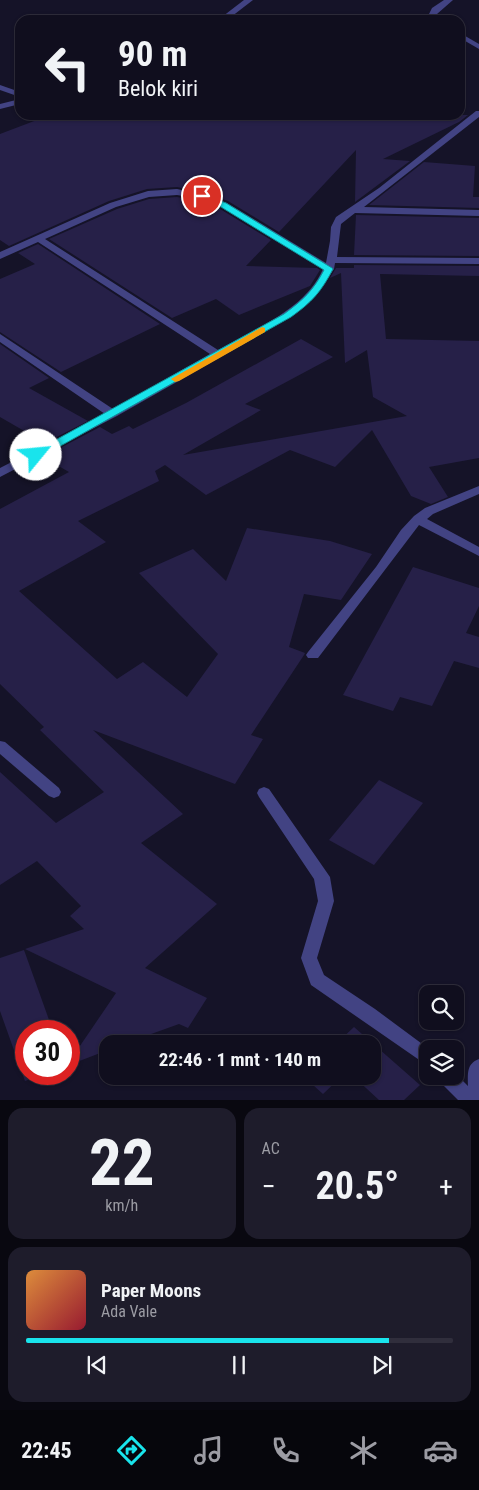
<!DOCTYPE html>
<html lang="id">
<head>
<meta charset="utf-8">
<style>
	:root { --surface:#100e1e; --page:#1e1c2b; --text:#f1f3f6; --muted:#9c9ca4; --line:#302e3c; --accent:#19e4ec }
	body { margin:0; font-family:"Roboto Condensed",sans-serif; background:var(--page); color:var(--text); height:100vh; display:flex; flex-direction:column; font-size:19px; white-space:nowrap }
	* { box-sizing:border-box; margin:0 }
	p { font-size:16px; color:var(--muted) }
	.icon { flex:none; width:28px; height:28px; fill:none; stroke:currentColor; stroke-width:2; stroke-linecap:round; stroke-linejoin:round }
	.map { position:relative; height:1100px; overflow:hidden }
	.drawer { display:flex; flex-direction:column; gap:8px; padding:8px; background:#090810; flex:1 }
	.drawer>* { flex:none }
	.banner { position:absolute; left:15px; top:15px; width:450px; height:105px; border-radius:15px; box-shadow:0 1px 4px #0004,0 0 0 1px var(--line); background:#100e1e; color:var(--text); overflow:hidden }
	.controls { position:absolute; left:419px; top:985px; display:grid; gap:10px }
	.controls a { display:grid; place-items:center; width:45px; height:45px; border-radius:10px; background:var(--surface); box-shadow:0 1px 4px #0004,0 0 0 1px var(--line); font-size:25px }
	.speed { position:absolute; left:15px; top:1020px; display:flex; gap:10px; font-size:25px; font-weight:700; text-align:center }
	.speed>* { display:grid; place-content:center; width:65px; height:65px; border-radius:50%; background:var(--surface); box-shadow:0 1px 4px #0004,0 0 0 1px var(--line); line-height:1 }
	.speed .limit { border:8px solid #d22; background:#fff; color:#111 }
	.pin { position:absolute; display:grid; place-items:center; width:42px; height:42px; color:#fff; margin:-21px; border:2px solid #fff; border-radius:50%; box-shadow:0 1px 5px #0007 }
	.me { position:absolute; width:55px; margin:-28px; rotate:62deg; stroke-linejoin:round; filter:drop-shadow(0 0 4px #0008) }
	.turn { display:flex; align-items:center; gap:18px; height:105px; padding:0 20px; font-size:22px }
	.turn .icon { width:65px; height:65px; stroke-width:2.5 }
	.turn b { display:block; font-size:35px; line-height:42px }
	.big { font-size:38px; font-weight:700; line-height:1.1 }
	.drawer .widget { flex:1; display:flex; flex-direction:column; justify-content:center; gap:8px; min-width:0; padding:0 18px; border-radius:15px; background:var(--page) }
	.drawer .dial { align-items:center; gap:0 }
	.dial b { font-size:65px; line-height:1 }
	.song { display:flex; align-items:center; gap:15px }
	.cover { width:60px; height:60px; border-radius:8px; background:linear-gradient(135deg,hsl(30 70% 55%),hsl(350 70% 35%)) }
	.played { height:5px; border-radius:2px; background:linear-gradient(90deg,var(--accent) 85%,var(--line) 85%) }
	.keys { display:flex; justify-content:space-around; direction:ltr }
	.heat { display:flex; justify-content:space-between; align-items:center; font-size:28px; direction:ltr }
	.drawer .tiles { flex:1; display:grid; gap:8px; grid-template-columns:1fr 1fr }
	.widget:last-child { grid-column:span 2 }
	.trip { position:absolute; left:99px; top:1035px; width:282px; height:50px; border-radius:15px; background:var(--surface); box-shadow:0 1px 4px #0004,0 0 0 1px var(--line); font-weight:700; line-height:50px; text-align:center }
	.dock { display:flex; height:80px; justify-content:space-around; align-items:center; background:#06060c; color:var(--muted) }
	.dock .icon { width:35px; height:35px }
	.dock .on { color:var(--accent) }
	.dock b { font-size:22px; color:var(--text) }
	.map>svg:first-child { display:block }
	.building { fill:#262048 }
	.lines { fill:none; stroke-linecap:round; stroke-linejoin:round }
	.minor { fill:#424383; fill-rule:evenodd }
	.route { fill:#19e4ec; stroke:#109499 }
	.slow { fill:#f59e0b }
</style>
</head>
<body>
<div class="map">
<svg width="479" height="1100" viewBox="0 0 479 1100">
	<rect width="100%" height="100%" fill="#151328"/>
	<g class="building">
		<polygon points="50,115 468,115 459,122 383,159 410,161 355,202 356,150 279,232 228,201 205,193 177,187 147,189 109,201 9,246 0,240 0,134"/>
		<polygon points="424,162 475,166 473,197 479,197 479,208 369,205"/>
		<polygon points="177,197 200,201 220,209 271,240 246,266 317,268 320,270 310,286 239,315 216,299 172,318 49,239 117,209 149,199"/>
		<polygon points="356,215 479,218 479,256 354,255"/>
		<polygon points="38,244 160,324 61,372 0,332 0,279 35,264 18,253"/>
		<polygon points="354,265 479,266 479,276 380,274 386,339 479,341 479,458 429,467 448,497 431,504 411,496 372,430 335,467 290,450 206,495 165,465 155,471 159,481 78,521 106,542 19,591 117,679 143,662 187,697 218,654 139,573 193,549 226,581 247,528 330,541 372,554 341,600 304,594 289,647 305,653 304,655 251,735 263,739 235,784 93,730 183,814 141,843 217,904 145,968 207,998 188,1028 179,1024 140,1038 136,1044 108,1044 108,1050 69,1065 69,1062 116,993 25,949 84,929 70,916 81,906 37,861 0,885 0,772 56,823 104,792 40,730 44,727 0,684 0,509 69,472 43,457 100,427 112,434 129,426 133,429 186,403 301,339 333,357 245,404 261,410 183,455 407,416 373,397 367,350 345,363 341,273 330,278 336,268 354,268"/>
		<polygon points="0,344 49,378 29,388 88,421 31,450 14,440 26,432 0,417"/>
		<polygon points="413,567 479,588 479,606 466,633 479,637 479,668 454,661 432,706 400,697 393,711 343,695"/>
		<polygon points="379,780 423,803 374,865 329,840"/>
		<polygon points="24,950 53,1031 26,1031 26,1074 45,1074 25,1081 0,1011 0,958"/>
		<polygon points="354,1027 420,1085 404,1100 379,1100 353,1076 372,1076 372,1044 336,1044"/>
		<polygon points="303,1076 342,1076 323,1094"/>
	</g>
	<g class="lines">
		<g class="minor">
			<polygon points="244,0 253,0 227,20 218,20"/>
			<polygon points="444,0 453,0 437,14 440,20 432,20 429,14 432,8"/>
			<polygon points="460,33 479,44 479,49 460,38"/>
			<polygon points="0,85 20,92 20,97 0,90"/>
			<polygon points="20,99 20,104 0,109 0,104"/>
			<path d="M476,111H479V117L364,207L479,210V216L355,213L341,224L337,257L479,258V264L335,263L334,269L317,294L291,317L117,416L0,477V468L105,414L0,342V334L113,409L210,354L38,242L0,259V252L110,203L148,191L177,189L205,195L227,203L326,263L330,241L331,227L336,217L379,188ZM177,195L200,199L221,207L323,269C305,310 254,329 218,350L45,239L116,207L149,197Z"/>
			<polygon points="479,486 479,494 433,514 427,519 479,547 479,556 419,525 318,658 308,658 306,655 308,652 376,567 401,530 414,516 425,508"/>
			<polygon points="0,741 5,742 59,788 61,792 59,796 54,798 49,796 0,754"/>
			<polygon points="264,787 269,789 330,877 334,901 317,958 324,975 375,1009 429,1049 428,1049 428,1066 311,985 301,958 318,901 314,879 259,797 257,793 259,789"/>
			<path d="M479,1059V1100H458L440,1082L437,1076H455V1073L468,1086C468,1074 466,1064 479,1059Z"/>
		</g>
	</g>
	<path class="route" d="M202,194L226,203L332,268L333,269C321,292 312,302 291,317L39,458H32L30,455L32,453L284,314C303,300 313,291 324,270L221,207L199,198V195Z"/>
	<polygon class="slow" points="262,327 265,328 265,332 179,381 175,382 171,379"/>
</svg>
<div class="controls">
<a><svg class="icon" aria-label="search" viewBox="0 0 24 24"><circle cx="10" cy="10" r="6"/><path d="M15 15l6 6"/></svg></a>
<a><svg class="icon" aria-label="layers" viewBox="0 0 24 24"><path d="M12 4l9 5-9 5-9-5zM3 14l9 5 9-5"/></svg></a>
</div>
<div class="speed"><div class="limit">30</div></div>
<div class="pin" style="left:202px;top:196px;background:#d93025"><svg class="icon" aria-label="arrive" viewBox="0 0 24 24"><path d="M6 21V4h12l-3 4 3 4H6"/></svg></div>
<svg class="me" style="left:36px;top:455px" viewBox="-20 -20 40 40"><circle r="19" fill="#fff"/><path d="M0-13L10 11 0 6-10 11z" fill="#19e4ec"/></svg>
<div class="trip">22:46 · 1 mnt · 140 m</div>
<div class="banner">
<div class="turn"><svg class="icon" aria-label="left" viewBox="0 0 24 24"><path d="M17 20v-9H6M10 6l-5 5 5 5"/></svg><div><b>90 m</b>Belok kiri</div></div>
</div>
</div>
<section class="drawer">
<div class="tiles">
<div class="widget dial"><b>22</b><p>km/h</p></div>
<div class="widget"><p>AC</p>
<div class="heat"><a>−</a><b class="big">20.5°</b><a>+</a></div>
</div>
<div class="widget">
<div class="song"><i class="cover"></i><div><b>Paper Moons</b><p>Ada Vale</p></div></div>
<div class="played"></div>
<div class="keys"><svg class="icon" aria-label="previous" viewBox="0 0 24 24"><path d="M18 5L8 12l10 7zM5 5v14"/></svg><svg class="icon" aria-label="pause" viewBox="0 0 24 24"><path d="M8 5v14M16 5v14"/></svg><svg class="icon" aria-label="next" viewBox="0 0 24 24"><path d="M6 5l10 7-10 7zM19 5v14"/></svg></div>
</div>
</div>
</section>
<nav class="dock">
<b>22:45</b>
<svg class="icon on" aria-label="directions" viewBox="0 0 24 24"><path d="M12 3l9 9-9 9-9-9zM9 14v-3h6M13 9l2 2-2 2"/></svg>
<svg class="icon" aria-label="music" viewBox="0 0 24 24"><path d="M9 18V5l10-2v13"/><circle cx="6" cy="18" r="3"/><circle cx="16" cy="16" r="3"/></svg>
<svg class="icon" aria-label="phone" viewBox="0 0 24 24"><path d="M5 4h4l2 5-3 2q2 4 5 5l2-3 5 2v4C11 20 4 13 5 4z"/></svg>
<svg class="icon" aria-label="climate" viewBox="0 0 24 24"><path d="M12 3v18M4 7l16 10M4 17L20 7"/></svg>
<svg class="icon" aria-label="car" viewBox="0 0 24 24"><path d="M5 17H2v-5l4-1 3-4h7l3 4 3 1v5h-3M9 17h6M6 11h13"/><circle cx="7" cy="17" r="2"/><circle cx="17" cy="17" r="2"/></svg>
</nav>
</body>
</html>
